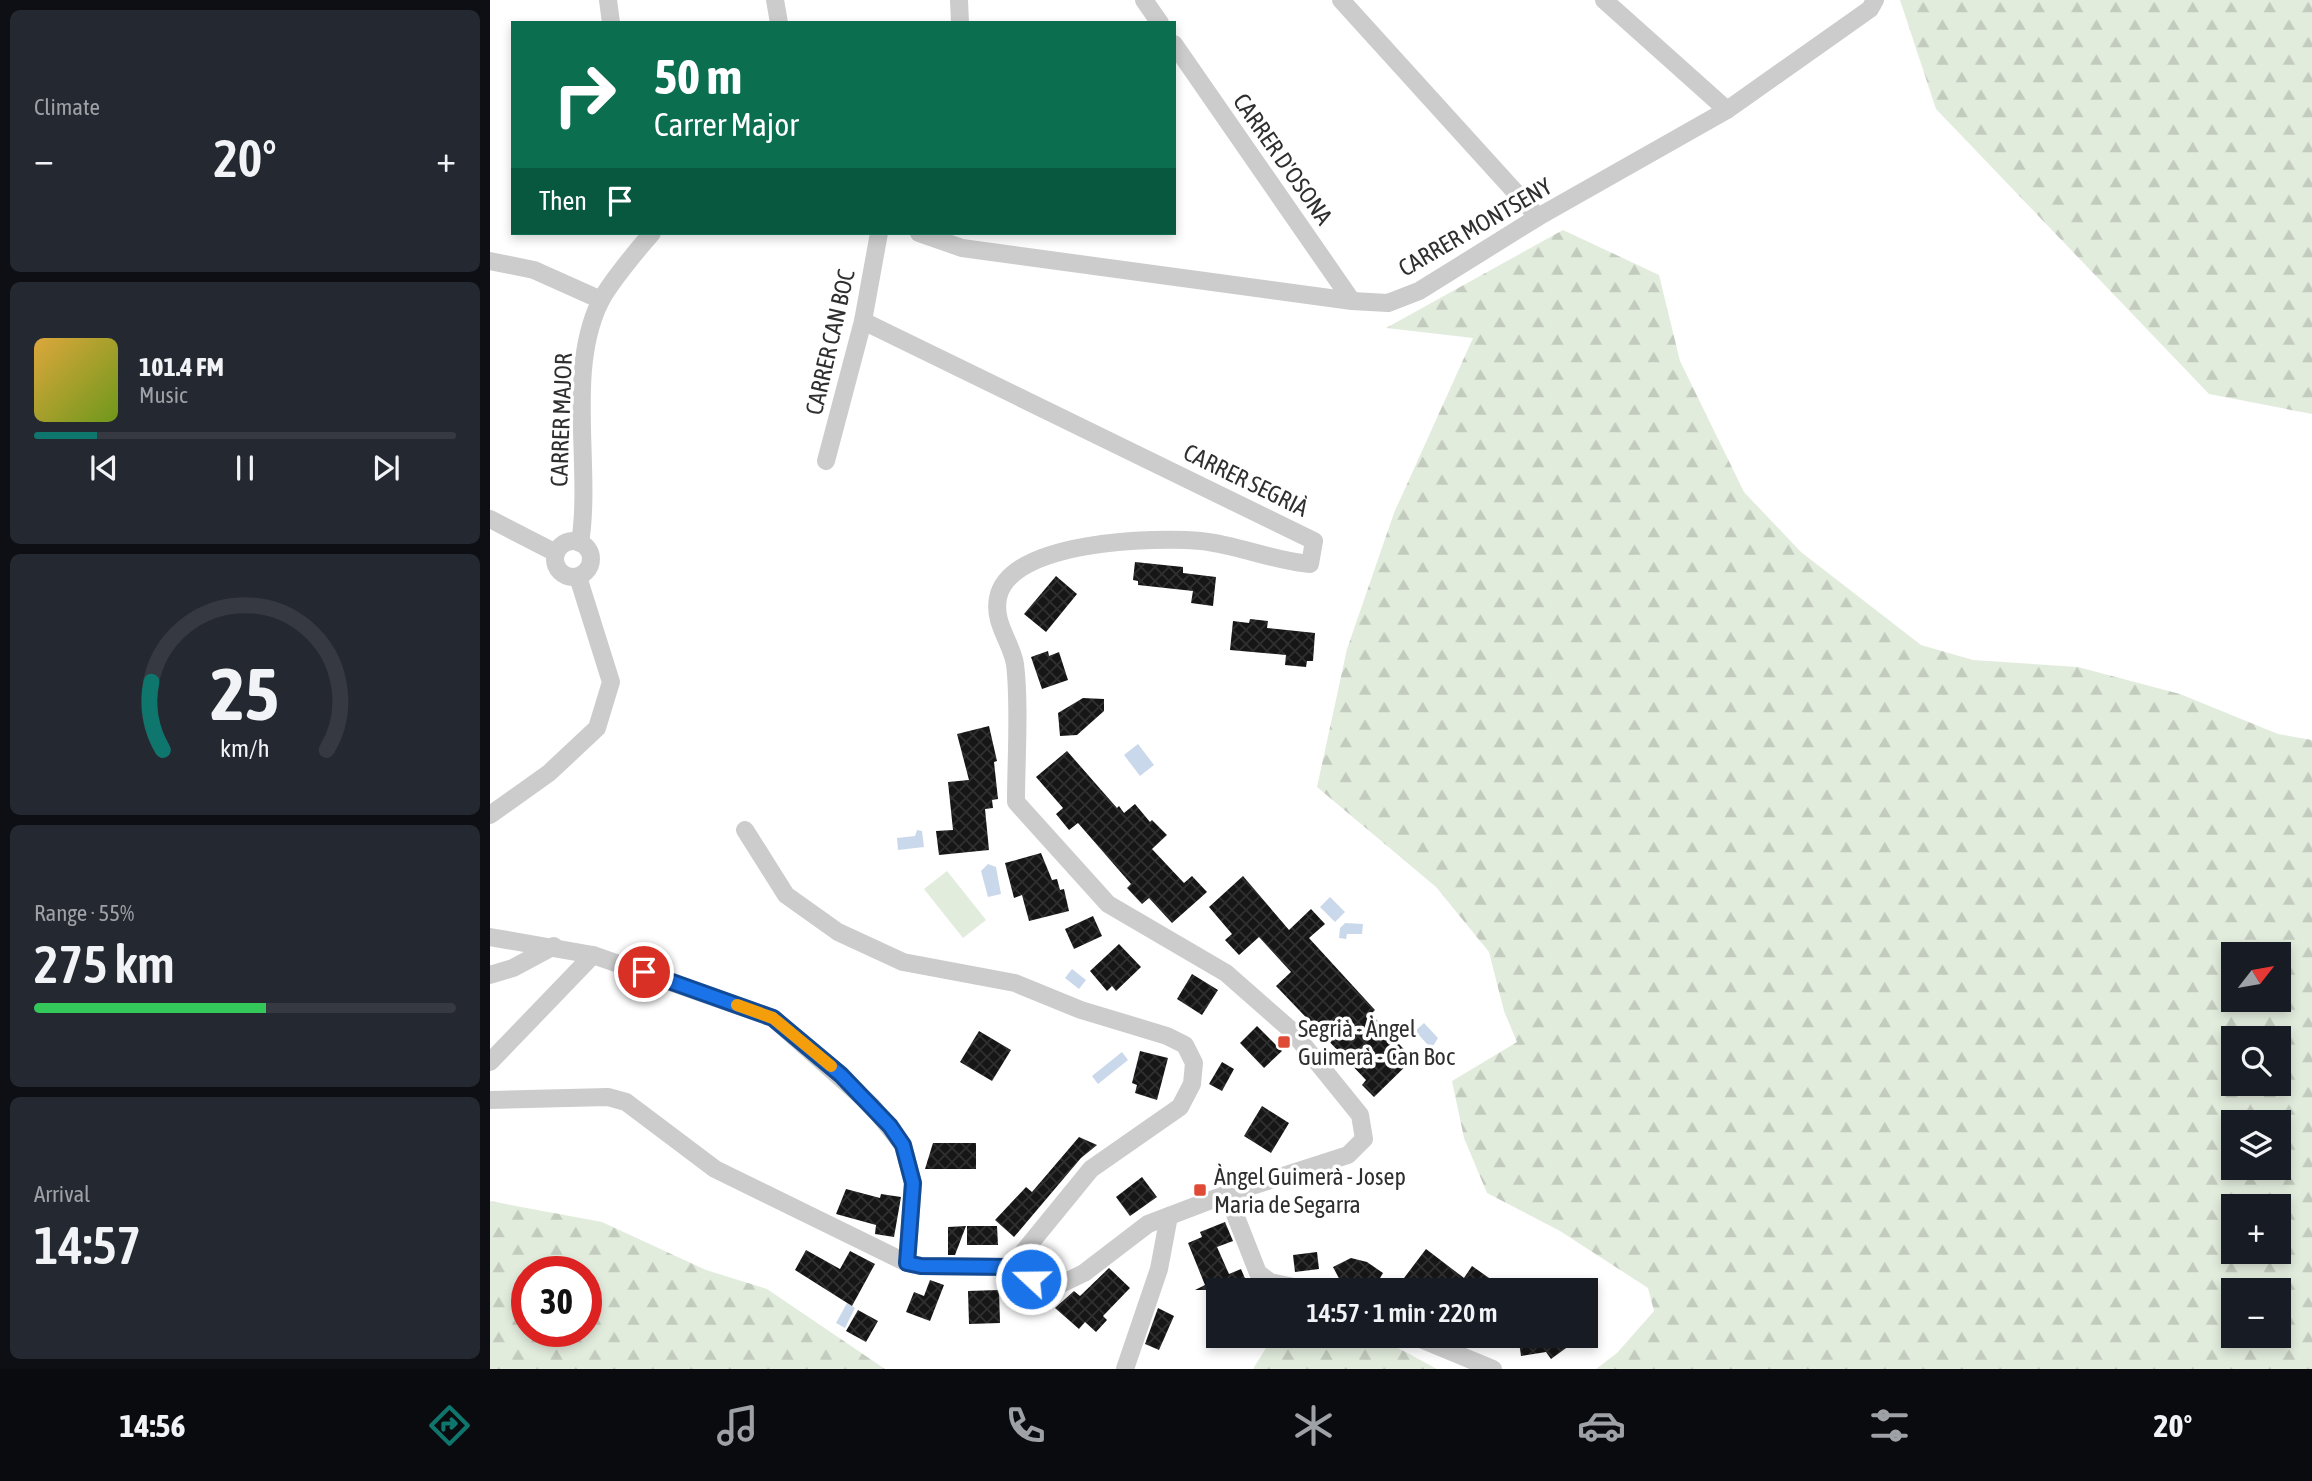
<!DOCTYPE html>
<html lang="en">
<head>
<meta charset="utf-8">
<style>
	:root { --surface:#171b24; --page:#242831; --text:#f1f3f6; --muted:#9ea1a6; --line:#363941; --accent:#0f766e }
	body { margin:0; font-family:"Asap Condensed",sans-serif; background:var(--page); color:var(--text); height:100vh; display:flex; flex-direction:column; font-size:26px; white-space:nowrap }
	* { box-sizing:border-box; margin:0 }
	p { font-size:23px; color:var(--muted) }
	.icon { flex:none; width:38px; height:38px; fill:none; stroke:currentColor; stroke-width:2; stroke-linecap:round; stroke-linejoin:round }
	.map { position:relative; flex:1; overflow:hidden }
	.panel { display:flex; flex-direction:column; gap:10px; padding:10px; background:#0d0f14; width:490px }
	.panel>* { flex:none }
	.top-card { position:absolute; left:21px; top:21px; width:665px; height:214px; border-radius:0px; box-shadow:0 4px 10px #0003; background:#0b6e4f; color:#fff; overflow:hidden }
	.needle { width:46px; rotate:59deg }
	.controls { position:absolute; left:1731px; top:942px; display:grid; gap:14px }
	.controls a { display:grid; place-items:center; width:70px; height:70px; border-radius:0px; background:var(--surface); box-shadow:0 4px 10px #0003; font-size:35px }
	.speed { position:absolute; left:21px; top:1256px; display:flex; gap:14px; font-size:35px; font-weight:700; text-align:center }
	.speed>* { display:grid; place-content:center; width:91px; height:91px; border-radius:50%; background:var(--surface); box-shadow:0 4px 10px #0003; line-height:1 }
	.speed .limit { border:10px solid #d22; background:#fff; color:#111 }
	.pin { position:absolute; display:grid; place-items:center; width:60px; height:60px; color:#fff; margin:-30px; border:4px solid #fff; border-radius:50%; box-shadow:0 2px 7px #0007 }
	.me { position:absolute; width:77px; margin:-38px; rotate:291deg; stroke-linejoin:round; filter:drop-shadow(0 0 5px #0008) }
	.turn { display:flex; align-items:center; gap:24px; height:147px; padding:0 28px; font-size:32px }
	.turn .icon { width:91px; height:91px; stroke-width:2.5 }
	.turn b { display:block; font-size:49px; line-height:60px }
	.then { display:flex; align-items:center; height:66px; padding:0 28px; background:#0003; gap:14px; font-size:26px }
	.big { font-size:52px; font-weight:600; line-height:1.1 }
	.panel .widget { flex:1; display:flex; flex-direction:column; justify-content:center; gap:10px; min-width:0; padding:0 24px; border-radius:10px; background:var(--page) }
	.panel .dial { align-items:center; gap:0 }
	.dial svg { height:182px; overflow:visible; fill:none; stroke:var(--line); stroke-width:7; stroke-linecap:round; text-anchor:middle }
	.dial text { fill:var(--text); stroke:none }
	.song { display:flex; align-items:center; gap:21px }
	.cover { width:84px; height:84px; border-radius:10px; background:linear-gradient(135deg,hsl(40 70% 55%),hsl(80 70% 35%)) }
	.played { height:7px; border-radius:4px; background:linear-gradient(90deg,var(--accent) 15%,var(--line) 15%) }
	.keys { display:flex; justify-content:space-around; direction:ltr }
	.heat { display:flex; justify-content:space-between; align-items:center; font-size:38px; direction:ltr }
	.charge { height:10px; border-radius:5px; background:linear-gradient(90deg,#34c759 55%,var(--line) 0) }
	.trip { position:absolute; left:716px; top:1278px; width:392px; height:70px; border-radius:0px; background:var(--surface); box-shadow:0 4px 10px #0003; font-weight:600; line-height:70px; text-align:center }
	.tab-bar { display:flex; height:112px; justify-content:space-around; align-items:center; background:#090b0e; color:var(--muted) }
	.tab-bar .icon { width:49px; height:49px }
	.tab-bar .selected { color:var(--accent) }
	.tab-bar b { font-size:32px; color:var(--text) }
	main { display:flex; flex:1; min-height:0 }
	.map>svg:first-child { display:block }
	.forest { fill:url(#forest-firs); fill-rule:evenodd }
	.park { fill:#e2ecdd }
	.water { fill:#cad8eb }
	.building { fill:url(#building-cross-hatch) }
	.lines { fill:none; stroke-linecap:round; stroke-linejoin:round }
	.street { stroke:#ccc; stroke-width:18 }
	.route-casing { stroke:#114b97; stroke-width:18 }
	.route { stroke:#1a73e8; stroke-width:12 }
	.slow { stroke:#f59e0b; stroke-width:12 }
	.poi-dot { fill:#df4a37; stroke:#fff; stroke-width:2.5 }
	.labels { text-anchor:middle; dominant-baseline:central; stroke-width:7; stroke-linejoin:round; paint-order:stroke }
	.street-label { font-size:24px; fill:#2f2f2f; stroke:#fff }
	.poi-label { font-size:24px; fill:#2f2f2f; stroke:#fff; text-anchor:start }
</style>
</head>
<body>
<main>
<section class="panel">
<div class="widget"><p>Climate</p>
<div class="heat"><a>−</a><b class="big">20°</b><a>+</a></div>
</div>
<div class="widget">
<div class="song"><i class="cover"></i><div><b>101.4 FM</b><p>Music</p></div></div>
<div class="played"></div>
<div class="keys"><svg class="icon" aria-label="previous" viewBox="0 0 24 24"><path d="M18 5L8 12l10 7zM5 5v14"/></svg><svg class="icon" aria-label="pause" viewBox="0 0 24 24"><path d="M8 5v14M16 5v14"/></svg><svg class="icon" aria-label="next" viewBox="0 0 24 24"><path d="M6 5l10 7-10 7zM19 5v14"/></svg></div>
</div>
<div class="widget dial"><svg viewBox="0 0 100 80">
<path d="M14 69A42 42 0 1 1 86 69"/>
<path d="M14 69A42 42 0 0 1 9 39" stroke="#0f766e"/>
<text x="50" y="56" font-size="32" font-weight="700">25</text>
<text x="50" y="72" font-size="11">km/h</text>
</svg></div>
<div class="widget"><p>Range · 55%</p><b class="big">275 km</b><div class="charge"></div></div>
<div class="widget"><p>Arrival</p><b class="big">14:57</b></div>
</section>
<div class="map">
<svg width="1822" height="1369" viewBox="0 0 1822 1369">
	<defs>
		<pattern id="forest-firs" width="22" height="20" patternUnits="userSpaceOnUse" patternTransform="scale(1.75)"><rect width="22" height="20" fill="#e2ecdd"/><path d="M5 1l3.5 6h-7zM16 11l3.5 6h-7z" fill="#c2cbbe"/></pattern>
		<pattern id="building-cross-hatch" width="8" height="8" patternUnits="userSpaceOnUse" patternTransform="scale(1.75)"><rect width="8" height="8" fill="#161616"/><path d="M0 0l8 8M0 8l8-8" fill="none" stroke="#303030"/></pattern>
	</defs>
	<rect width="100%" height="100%" fill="#fff"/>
	<g class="forest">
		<polygon points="1410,0 1822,0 1822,414 1719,394 1446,109"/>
		<path d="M1073,230L1169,275L1190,361L1254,492L1311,552L1431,645L1483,660L1588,667L1690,694L1788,734L1822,740V1369H1106L1127,1353L1164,1311L1158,1288L1070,1231L997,1193L974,1138L962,1081L1027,1042L1014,1011L999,952L946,887L827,787L857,649L904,513L983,338L896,328ZM1743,954H1788V999H1743ZM1743,1038H1788V1083H1743ZM1743,1122H1788V1167H1743ZM1743,1206H1788V1251H1743ZM1743,1290H1788V1335H1743Z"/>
		<path d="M0,1201L112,1222L216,1270L277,1289L395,1369H0ZM37,1272H96V1332H37Z"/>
		<polygon points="784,1335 884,1335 947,1369 763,1369"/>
	</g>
	<polygon class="park" points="457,871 496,920 473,938 434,889"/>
	<g class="water">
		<polygon points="648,744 664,765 650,776 634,755"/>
		<polygon points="427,830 432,831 434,847 408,850 407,838 425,836"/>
		<polygon points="498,864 506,867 511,894 498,897 491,871"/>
		<polygon points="840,897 855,912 845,922 830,907"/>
		<polygon points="855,923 873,924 872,934 857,934 856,939 849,938 850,928"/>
		<polygon points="582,969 596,980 589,989 575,978"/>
		<polygon points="934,1023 948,1038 943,1046 939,1046 925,1031"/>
		<polygon points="632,1052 638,1060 608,1084 602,1076"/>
		<polygon points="357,1303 365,1308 355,1328 346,1323"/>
	</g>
	<g class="building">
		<polygon points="645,562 693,567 693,573 726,577 723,606 701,603 703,591 648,585 648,581 643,580"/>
		<polygon points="566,576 587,594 556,632 534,614"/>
		<polygon points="760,619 778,621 777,628 825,633 823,661 817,661 816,667 795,665 796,655 740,650 743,621 759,623"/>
		<polygon points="558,651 559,656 569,652 578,680 552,689 541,657"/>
		<polygon points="593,698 614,699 614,711 587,735 570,736 568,713"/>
		<polygon points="499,726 507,761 504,762 508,799 502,800 503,808 495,809 499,850 449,855 446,831 463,830 458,782 479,780 467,734"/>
		<polygon points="577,751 627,808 629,806 634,813 645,804 660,822 662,820 677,835 662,849 694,883 702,876 717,892 682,923 659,898 652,904 637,888 641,884 588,823 579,830 566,814 573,808 546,777"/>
		<polygon points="551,853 562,880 567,879 570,890 574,889 579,911 539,921 532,895 524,898 515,863"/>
		<polygon points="753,876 799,930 821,909 835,924 819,938 885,1010 881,1014 923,1059 884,1097 872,1085 876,1080 786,986 801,972 769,937 749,955 735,940 742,934 719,907"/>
		<polygon points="603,916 612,936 584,949 575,929"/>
		<polygon points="629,944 651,967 626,991 622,986 617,991 600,971"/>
		<polygon points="702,974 728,990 712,1015 687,999"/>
		<polygon points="767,1026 792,1051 774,1068 750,1043"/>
		<polygon points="489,1031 521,1050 502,1081 470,1062"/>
		<polygon points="650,1051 678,1058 667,1100 645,1093 647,1085 642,1083"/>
		<polygon points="732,1062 744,1069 732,1091 719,1084"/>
		<polygon points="772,1106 799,1123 781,1153 754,1136"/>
		<polygon points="589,1137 607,1145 591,1158 524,1237 505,1220 536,1187 542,1192"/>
		<polygon points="443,1143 486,1143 486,1169 435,1169"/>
		<polygon points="652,1177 667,1197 640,1216 626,1197"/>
		<polygon points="356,1189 390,1198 391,1194 411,1197 404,1237 385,1234 386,1225 346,1214"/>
		<polygon points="735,1222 743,1241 727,1247 739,1274 751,1269 760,1290 728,1290 727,1317 717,1290 705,1290 715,1285 698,1243 712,1237 710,1232"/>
		<polygon points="476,1226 465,1255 458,1255 458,1227"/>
		<polygon points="477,1226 507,1226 508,1245 477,1245"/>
		<polygon points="936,1249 974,1278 982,1266 1002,1280 995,1290 922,1290 911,1282"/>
		<polygon points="316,1250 350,1269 360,1251 385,1264 362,1306 305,1270"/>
		<polygon points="827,1252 829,1269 805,1272 803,1255"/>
		<polygon points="861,1258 877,1262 893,1273 883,1290 859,1290 853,1286 843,1267"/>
		<polygon points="619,1268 640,1288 613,1316 617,1320 606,1332 595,1322 589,1329 565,1308 584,1291 590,1296"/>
		<polygon points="440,1280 454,1285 440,1321 416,1312 424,1292 434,1296"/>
		<polygon points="509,1290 510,1323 479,1324 478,1291"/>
		<polygon points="668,1308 684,1316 669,1350 655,1344"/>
		<polygon points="368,1310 388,1321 376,1342 356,1331"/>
		<polygon points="1028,1335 1094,1335 1061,1359 1056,1352 1031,1356"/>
	</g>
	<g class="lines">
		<g class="street">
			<polyline points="118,0 121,23"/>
			<polyline points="285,0 289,23"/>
			<polyline points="469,0 470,23"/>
			<polyline points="654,0 670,23"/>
			<polyline points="851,0 1048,217"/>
			<polyline points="1114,0 1237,110"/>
			<polyline points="684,44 862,301"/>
			<polyline points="429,233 472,248 862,301 898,303 929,291 1048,217 1237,110 1380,9 1385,0"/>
			<polyline points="0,261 44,270 111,300"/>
			<polyline points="336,461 373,321 389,233"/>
			<polyline points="0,519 66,553"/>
			<circle cx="83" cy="559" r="18"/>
			<path d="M90,543C102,468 76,371 110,302C119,284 148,249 162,233"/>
			<polyline points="0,815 59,773 107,728 121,682 88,577"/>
			<polyline points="255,830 296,895 348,932 413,962 525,983 591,1010 677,1036 695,1045 704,1063 702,1084 690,1107 601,1169 521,1267"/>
			<polyline points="0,937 103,955 283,1018 382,1106 413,1145 423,1183 417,1263"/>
			<polyline points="0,975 23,968 64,946"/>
			<polyline points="0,1062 103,955"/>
			<path d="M0,1100L118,1097L136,1102L225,1169L417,1263L431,1266L521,1267L552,1283L571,1284L594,1273L658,1224L737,1194L858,1155L874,1139L870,1115L802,1031L736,973L618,904L526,802C526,761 530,704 525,664C521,641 503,623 508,598C519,540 666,537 711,541C749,545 783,561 820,564L824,541L373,321"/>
			<polyline points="737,1194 768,1273 780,1282 818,1290"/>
			<polyline points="921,1335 1003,1369"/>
			<polyline points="635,1369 669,1269 679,1216"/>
		</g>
	</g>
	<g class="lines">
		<g class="route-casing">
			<polyline id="route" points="154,972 283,1018 351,1075 400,1126 413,1145 423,1183 417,1263 431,1266 521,1267 541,1279"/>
		</g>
		<use href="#route" class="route"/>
		<polyline class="slow" points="247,1005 283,1018 341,1066"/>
	</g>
	<g class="poi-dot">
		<rect x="787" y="1035" width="14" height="14" rx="3.5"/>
		<rect x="703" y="1183" width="14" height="14" rx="3.5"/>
	</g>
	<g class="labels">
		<g class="street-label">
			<text transform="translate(793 159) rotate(55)">CARRER D'OSONA</text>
			<text transform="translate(985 227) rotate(-30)">CARRER MONTSENY</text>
			<text transform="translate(340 342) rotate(-77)">CARRER CAN BOC</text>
			<text transform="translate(71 420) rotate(-88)">CARRER MAJOR</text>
			<text transform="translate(756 480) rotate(26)">CARRER SEGRIÀ</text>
		</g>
		<g class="poi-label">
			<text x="808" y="1028">Segrià - Àngel<tspan x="808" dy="28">Guimerà - Can Boc</tspan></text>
			<text x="724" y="1176">Àngel Guimerà - Josep<tspan x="724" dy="28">Maria de Segarra</tspan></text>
		</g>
	</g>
</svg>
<div class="controls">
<a><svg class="needle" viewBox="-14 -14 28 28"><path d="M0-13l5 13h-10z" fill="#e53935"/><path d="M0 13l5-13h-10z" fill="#9ea1a6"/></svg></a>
<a><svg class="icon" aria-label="search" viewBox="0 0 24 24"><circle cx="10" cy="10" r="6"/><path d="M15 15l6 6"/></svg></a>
<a><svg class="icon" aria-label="layers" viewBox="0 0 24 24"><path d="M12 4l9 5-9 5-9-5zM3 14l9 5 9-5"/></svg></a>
<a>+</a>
<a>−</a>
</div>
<div class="speed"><div class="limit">30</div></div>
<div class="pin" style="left:154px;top:972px;background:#d93025"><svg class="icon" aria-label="arrive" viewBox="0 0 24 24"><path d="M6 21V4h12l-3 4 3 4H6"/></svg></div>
<svg class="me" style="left:541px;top:1279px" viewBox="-20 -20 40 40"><circle r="17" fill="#1a73e8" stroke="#fff" stroke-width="3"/><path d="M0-11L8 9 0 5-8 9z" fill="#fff"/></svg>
<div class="trip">14:57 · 1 min · 220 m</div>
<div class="top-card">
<div class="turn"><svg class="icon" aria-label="right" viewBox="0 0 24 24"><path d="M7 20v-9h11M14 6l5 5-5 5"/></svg><div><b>50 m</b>Carrer Major</div></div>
<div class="then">Then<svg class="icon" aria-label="arrive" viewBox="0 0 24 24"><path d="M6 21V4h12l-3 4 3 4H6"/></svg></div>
</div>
</div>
</main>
<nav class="tab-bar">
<b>14:56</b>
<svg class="icon selected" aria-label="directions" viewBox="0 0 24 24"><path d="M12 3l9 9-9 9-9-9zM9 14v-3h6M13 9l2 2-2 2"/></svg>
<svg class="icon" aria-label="music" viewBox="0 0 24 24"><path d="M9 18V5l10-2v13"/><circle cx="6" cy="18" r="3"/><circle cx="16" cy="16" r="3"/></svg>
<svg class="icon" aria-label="phone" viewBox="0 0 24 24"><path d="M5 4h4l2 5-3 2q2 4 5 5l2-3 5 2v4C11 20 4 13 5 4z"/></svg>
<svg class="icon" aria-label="climate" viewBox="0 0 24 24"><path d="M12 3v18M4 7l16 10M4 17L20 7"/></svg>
<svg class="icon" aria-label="car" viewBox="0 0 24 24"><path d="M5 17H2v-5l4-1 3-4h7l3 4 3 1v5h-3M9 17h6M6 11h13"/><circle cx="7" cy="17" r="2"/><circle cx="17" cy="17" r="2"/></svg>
<svg class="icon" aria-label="filters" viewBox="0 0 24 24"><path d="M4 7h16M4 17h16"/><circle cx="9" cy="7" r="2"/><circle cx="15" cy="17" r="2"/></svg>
<b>20°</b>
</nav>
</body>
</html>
